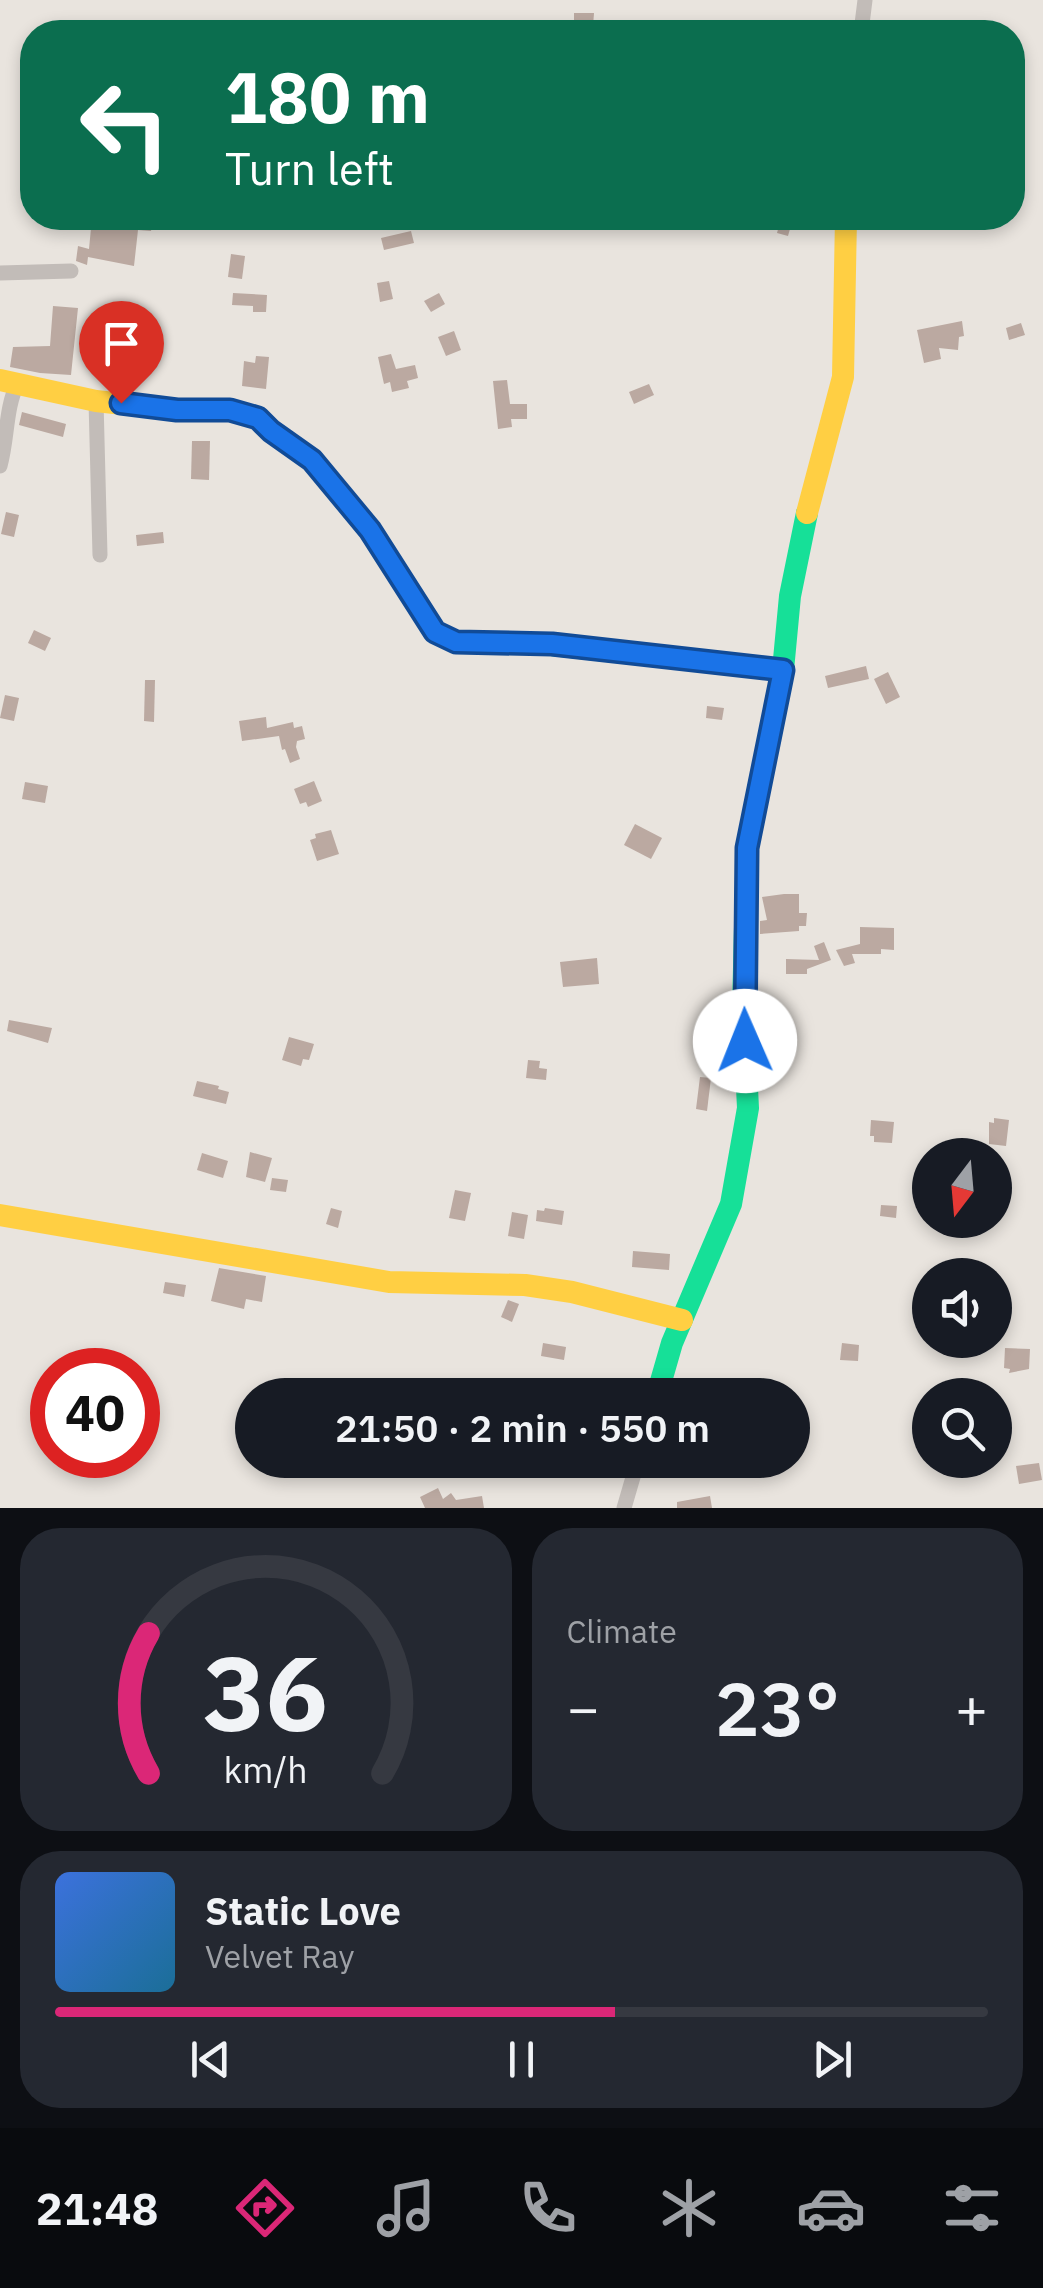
<!DOCTYPE html>
<html lang="en">
<head>
<meta charset="utf-8">
<style>
	:root { --surface:#171b24; --page:#242831; --text:#f1f3f6; --muted:#9ea1a6; --line:#363941; --accent:#db2777 }
	body { margin:0; font-family:"IBM Plex Sans",sans-serif; background:var(--page); color:var(--text); height:100vh; display:flex; flex-direction:column; font-size:38px; white-space:nowrap }
	* { box-sizing:border-box; margin:0 }
	p { font-size:32px; color:var(--muted) }
	.icon { flex:none; width:55px; height:55px; fill:none; stroke:currentColor; stroke-width:2; stroke-linecap:round; stroke-linejoin:round }
	.map { position:relative; height:1508px; overflow:hidden }
	.sheet { display:flex; flex-direction:column; gap:20px; padding:20px; background:#0d0f14; flex:1 }
	.sheet>* { flex:none }
	.guide { position:absolute; left:20px; top:20px; width:1005px; height:210px; border-radius:40px; box-shadow:0 5px 15px #0003; background:#0b6e4f; color:#fff; overflow:hidden }
	.needle { width:65px; rotate:196deg }
	.buttons { position:absolute; left:912px; top:1138px; display:grid; gap:20px }
	.buttons a { display:grid; place-items:center; width:100px; height:100px; border-radius:50%; background:var(--surface); box-shadow:0 5px 15px #0003; font-size:50px }
	.speed { position:absolute; left:30px; top:1348px; display:flex; gap:20px; font-size:50px; font-weight:700; text-align:center }
	.speed>* { display:grid; place-content:center; width:130px; height:130px; border-radius:50%; background:var(--surface); box-shadow:0 5px 15px #0003; line-height:1 }
	.speed .limit { border:15px solid #d22; background:#fff; color:#111 }
	.pin { position:absolute; display:grid; place-items:center; width:85px; height:85px; color:#fff; margin:-102px -42px; border-radius:50% 50% 50% 0; rotate:-45deg; box-shadow:0 0 10px #0007 }
	.pin .icon { rotate:45deg }
	.me { position:absolute; width:110px; margin:-55px; rotate:359deg; stroke-linejoin:round; filter:drop-shadow(0 0 8px #0008) }
	.turn { display:flex; align-items:center; gap:35px; height:210px; padding:0 40px; font-size:45px }
	.turn .icon { width:130px; height:130px; stroke-width:2.5 }
	.turn b { display:block; font-size:70px; line-height:85px }
	.big { font-size:75px; font-weight:600; line-height:1.1 }
	.sheet .card { flex:1; display:flex; flex-direction:column; justify-content:center; gap:15px; min-width:0; padding:0 35px; border-radius:40px; background:var(--page) }
	.sheet .dial { align-items:center; gap:0 }
	.dial svg { height:260px; overflow:visible; fill:none; stroke:var(--line); stroke-width:7; stroke-linecap:round; text-anchor:middle }
	.dial text { fill:var(--text); stroke:none }
	.song { display:flex; align-items:center; gap:30px }
	.cover { width:120px; height:120px; border-radius:15px; background:linear-gradient(135deg,hsl(220 70% 55%),hsl(200 70% 35%)) }
	.played { height:10px; border-radius:5px; background:linear-gradient(90deg,var(--accent) 60%,var(--line) 60%) }
	.keys { display:flex; justify-content:space-around; direction:ltr }
	.heat { display:flex; justify-content:space-between; align-items:center; font-size:55px; direction:ltr }
	.sheet .tiles { flex:1; display:grid; gap:20px; grid-template-columns:1fr 1fr }
	.card:last-child { grid-column:span 2 }
	.trip { position:absolute; left:235px; top:1378px; width:575px; height:100px; border-radius:50px; background:var(--surface); box-shadow:0 5px 15px #0003; font-weight:600; line-height:100px; text-align:center }
	.menu { display:flex; height:160px; justify-content:space-around; align-items:center; background:#090b0e; color:var(--muted) }
	.menu .icon { width:70px; height:70px }
	.menu .active { color:var(--accent) }
	.menu b { font-size:45px; color:var(--text) }
	.map>svg:first-child { display:block }
	.building { fill:#bba9a1 }
	.lines { fill:none; stroke-linecap:round; stroke-linejoin:round }
	.street { stroke:#c2bcb8; stroke-width:15 }
	.fast { stroke:#16e098; stroke-width:22 }
	.slow { stroke:#ffcf43; stroke-width:22 }
	.route-casing { stroke:#114b97; stroke-width:25 }
	.route { stroke:#1a73e8; stroke-width:18 }
</style>
</head>
<body>
<div class="map">
<svg width="1043" height="1508" viewBox="0 0 1043 1508">
	<rect width="100%" height="100%" fill="#e9e4de"/>
	<g class="building">
		<polygon points="574,13 594,13 593,27 574,27"/>
		<polygon points="92,218 153,219 151,231 138,230 134,266 88,257 87,265 76,261 78,246 89,249"/>
		<polygon points="781,218 793,218 788,236 777,233"/>
		<polygon points="411,231 414,243 384,250 381,238"/>
		<polygon points="231,254 245,256 242,279 228,277"/>
		<polygon points="389,281 393,299 380,302 377,283"/>
		<polygon points="233,293 267,295 266,312 253,312 253,306 232,305"/>
		<polygon points="439,293 445,304 431,312 424,301"/>
		<polygon points="53,306 78,308 71,375 40,373 10,367 13,347 50,346"/>
		<polygon points="962,321 964,336 959,337 958,350 939,348 941,359 924,363 917,330"/>
		<polygon points="1021,323 1025,335 1009,340 1006,328"/>
		<polygon points="454,331 461,350 446,356 438,337"/>
		<rect x="106" y="352" width="23" height="13"/>
		<polygon points="391,354 396,369 415,365 418,378 407,381 409,388 392,392 390,382 384,384 378,357"/>
		<polygon points="256,356 269,357 266,389 242,386 244,361 255,363"/>
		<polygon points="507,380 510,404 527,404 527,419 511,419 512,427 498,429 493,381"/>
		<polygon points="649,384 654,395 634,404 629,392"/>
		<polygon points="22,412 66,424 63,437 19,425"/>
		<polygon points="192,441 210,441 209,480 191,479"/>
		<polygon points="6,512 19,515 14,537 1,534"/>
		<polygon points="163,532 164,543 137,546 136,535"/>
		<polygon points="34,630 51,638 45,651 28,643"/>
		<polygon points="866,666 869,679 828,688 825,676"/>
		<polygon points="888,672 900,697 886,704 874,679"/>
		<polygon points="145,680 155,680 154,722 144,721"/>
		<polygon points="5,695 19,698 14,721 0,718"/>
		<polygon points="707,706 724,708 722,720 706,718"/>
		<polygon points="266,717 267,728 293,722 294,728 302,726 305,739 297,741 296,747 300,759 290,763 285,749 282,750 279,736 242,741 239,721"/>
		<polygon points="314,781 322,801 308,807 306,802 300,804 294,789"/>
		<polygon points="25,782 48,786 45,803 22,799"/>
		<polygon points="635,824 662,838 651,859 624,845"/>
		<polygon points="331,830 339,854 317,861 310,840 316,838 315,834"/>
		<polygon points="784,894 799,894 799,913 807,913 806,926 799,926 799,931 760,934 760,921 767,920 762,897"/>
		<polygon points="860,927 894,928 894,950 881,949 881,954 852,954 855,963 844,966 836,950 860,944"/>
		<polygon points="824,942 831,960 807,969 807,974 786,974 786,959 819,960 814,946"/>
		<polygon points="597,958 599,984 563,987 560,962"/>
		<polygon points="9,1020 52,1028 48,1043 7,1031"/>
		<polygon points="289,1037 314,1044 309,1060 303,1059 301,1066 282,1060"/>
		<polygon points="528,1060 540,1061 539,1068 547,1069 546,1080 526,1078"/>
		<polygon points="700,1077 711,1078 707,1111 696,1109"/>
		<polygon points="197,1081 219,1086 218,1089 229,1092 226,1104 193,1096"/>
		<polygon points="994,1118 1009,1120 1006,1146 989,1144 989,1122 994,1123"/>
		<polygon points="871,1120 894,1122 892,1143 874,1142 874,1136 870,1136"/>
		<polygon points="250,1152 272,1158 265,1182 246,1177"/>
		<polygon points="202,1153 228,1161 223,1178 197,1170"/>
		<polygon points="272,1178 288,1180 286,1192 270,1190"/>
		<polygon points="455,1190 471,1193 465,1221 449,1218"/>
		<polygon points="881,1205 897,1206 896,1218 880,1216"/>
		<polygon points="331,1208 342,1211 338,1228 326,1224"/>
		<polygon points="545,1208 564,1211 562,1225 536,1221 537,1210 544,1211"/>
		<polygon points="512,1212 528,1215 524,1239 508,1236"/>
		<polygon points="633,1251 670,1254 669,1270 632,1267"/>
		<polygon points="219,1268 266,1276 262,1302 246,1299 244,1309 211,1301"/>
		<polygon points="165,1282 186,1285 184,1297 163,1293"/>
		<polygon points="508,1300 519,1304 512,1322 501,1317"/>
		<polygon points="543,1343 566,1347 564,1360 541,1356"/>
		<polygon points="842,1343 859,1345 858,1361 840,1360"/>
		<polygon points="1005,1348 1030,1349 1029,1369 1009,1373 1010,1369 1004,1368"/>
		<polygon points="1039,1463 1042,1480 1019,1484 1016,1466"/>
		<polygon points="438,1488 443,1499 451,1493 456,1500 482,1496 484,1508 425,1508 420,1497"/>
		<polygon points="710,1496 712,1508 677,1508 677,1502"/>
	</g>
	<g class="lines">
		<g class="street">
			<polyline points="861,32 865,0"/>
			<polyline points="0,273 71,271"/>
			<polyline points="96,401 100,555"/>
			<path d="M0,466C8,437 5,409 18,382"/>
			<polyline points="624,1508 638,1460"/>
		</g>
		<g class="fast">
			<polyline points="542,644 783,670"/>
			<polyline points="657,1395 672,1343 731,1204 748,1108 743,1007 747,848 783,670 790,596 807,513"/>
		</g>
		<g class="slow">
			<polyline points="0,380 96,401 177,410 230,410 258,417 271,431 312,459 369,530 435,632 456,642 542,644"/>
			<polyline points="807,513 843,377 846,218"/>
			<polyline points="0,1215 389,1282 525,1285 572,1292 682,1320"/>
		</g>
	</g>
	<g class="lines">
		<g class="route-casing">
			<polyline id="route" points="121,403 177,410 230,410 258,418 271,431 312,460 370,530 435,632 456,642 552,644 783,670 747,848 745,1041"/>
		</g>
		<use href="#route" class="route"/>
	</g>
</svg>
<div class="buttons">
<a><svg class="needle" viewBox="-14 -14 28 28"><path d="M0-13l5 13h-10z" fill="#e53935"/><path d="M0 13l5-13h-10z" fill="#9ea1a6"/></svg></a>
<a><svg class="icon" aria-label="sound" viewBox="0 0 24 24"><path d="M4 9h4l5-4v14l-5-4H4zM17 9q2 3 0 6"/></svg></a>
<a><svg class="icon" aria-label="search" viewBox="0 0 24 24"><circle cx="10" cy="10" r="6"/><path d="M15 15l6 6"/></svg></a>
</div>
<div class="speed"><div class="limit">40</div></div>
<div class="pin" style="left:121px;top:403px;background:#d93025"><svg class="icon" aria-label="arrive" viewBox="0 0 24 24"><path d="M6 21V4h12l-3 4 3 4H6"/></svg></div>
<svg class="me" style="left:745px;top:1041px" viewBox="-20 -20 40 40"><circle r="19" fill="#fff"/><path d="M0-13L10 11 0 6-10 11z" fill="#1a73e8"/></svg>
<div class="trip">21:50 · 2 min · 550 m</div>
<div class="guide">
<div class="turn"><svg class="icon" aria-label="left" viewBox="0 0 24 24"><path d="M17 20v-9H6M10 6l-5 5 5 5"/></svg><div><b>180 m</b>Turn left</div></div>
</div>
</div>
<section class="sheet">
<div class="tiles">
<div class="card dial"><svg viewBox="0 0 100 80">
<path d="M14 69A42 42 0 1 1 86 69"/>
<path d="M14 69A42 42 0 0 1 14 26" stroke="#db2777"/>
<text x="50" y="56" font-size="32" font-weight="700">36</text>
<text x="50" y="72" font-size="11">km/h</text>
</svg></div>
<div class="card"><p>Climate</p>
<div class="heat"><a>−</a><b class="big">23°</b><a>+</a></div>
</div>
<div class="card">
<div class="song"><i class="cover"></i><div><b>Static Love</b><p>Velvet Ray</p></div></div>
<div class="played"></div>
<div class="keys"><svg class="icon" aria-label="previous" viewBox="0 0 24 24"><path d="M18 5L8 12l10 7zM5 5v14"/></svg><svg class="icon" aria-label="pause" viewBox="0 0 24 24"><path d="M8 5v14M16 5v14"/></svg><svg class="icon" aria-label="next" viewBox="0 0 24 24"><path d="M6 5l10 7-10 7zM19 5v14"/></svg></div>
</div>
</div>
</section>
<nav class="menu">
<b>21:48</b>
<svg class="icon active" aria-label="directions" viewBox="0 0 24 24"><path d="M12 3l9 9-9 9-9-9zM9 14v-3h6M13 9l2 2-2 2"/></svg>
<svg class="icon" aria-label="music" viewBox="0 0 24 24"><path d="M9 18V5l10-2v13"/><circle cx="6" cy="18" r="3"/><circle cx="16" cy="16" r="3"/></svg>
<svg class="icon" aria-label="phone" viewBox="0 0 24 24"><path d="M5 4h4l2 5-3 2q2 4 5 5l2-3 5 2v4C11 20 4 13 5 4z"/></svg>
<svg class="icon" aria-label="climate" viewBox="0 0 24 24"><path d="M12 3v18M4 7l16 10M4 17L20 7"/></svg>
<svg class="icon" aria-label="car" viewBox="0 0 24 24"><path d="M5 17H2v-5l4-1 3-4h7l3 4 3 1v5h-3M9 17h6M6 11h13"/><circle cx="7" cy="17" r="2"/><circle cx="17" cy="17" r="2"/></svg>
<svg class="icon" aria-label="filters" viewBox="0 0 24 24"><path d="M4 7h16M4 17h16"/><circle cx="9" cy="7" r="2"/><circle cx="15" cy="17" r="2"/></svg>
</nav>
</body>
</html>
